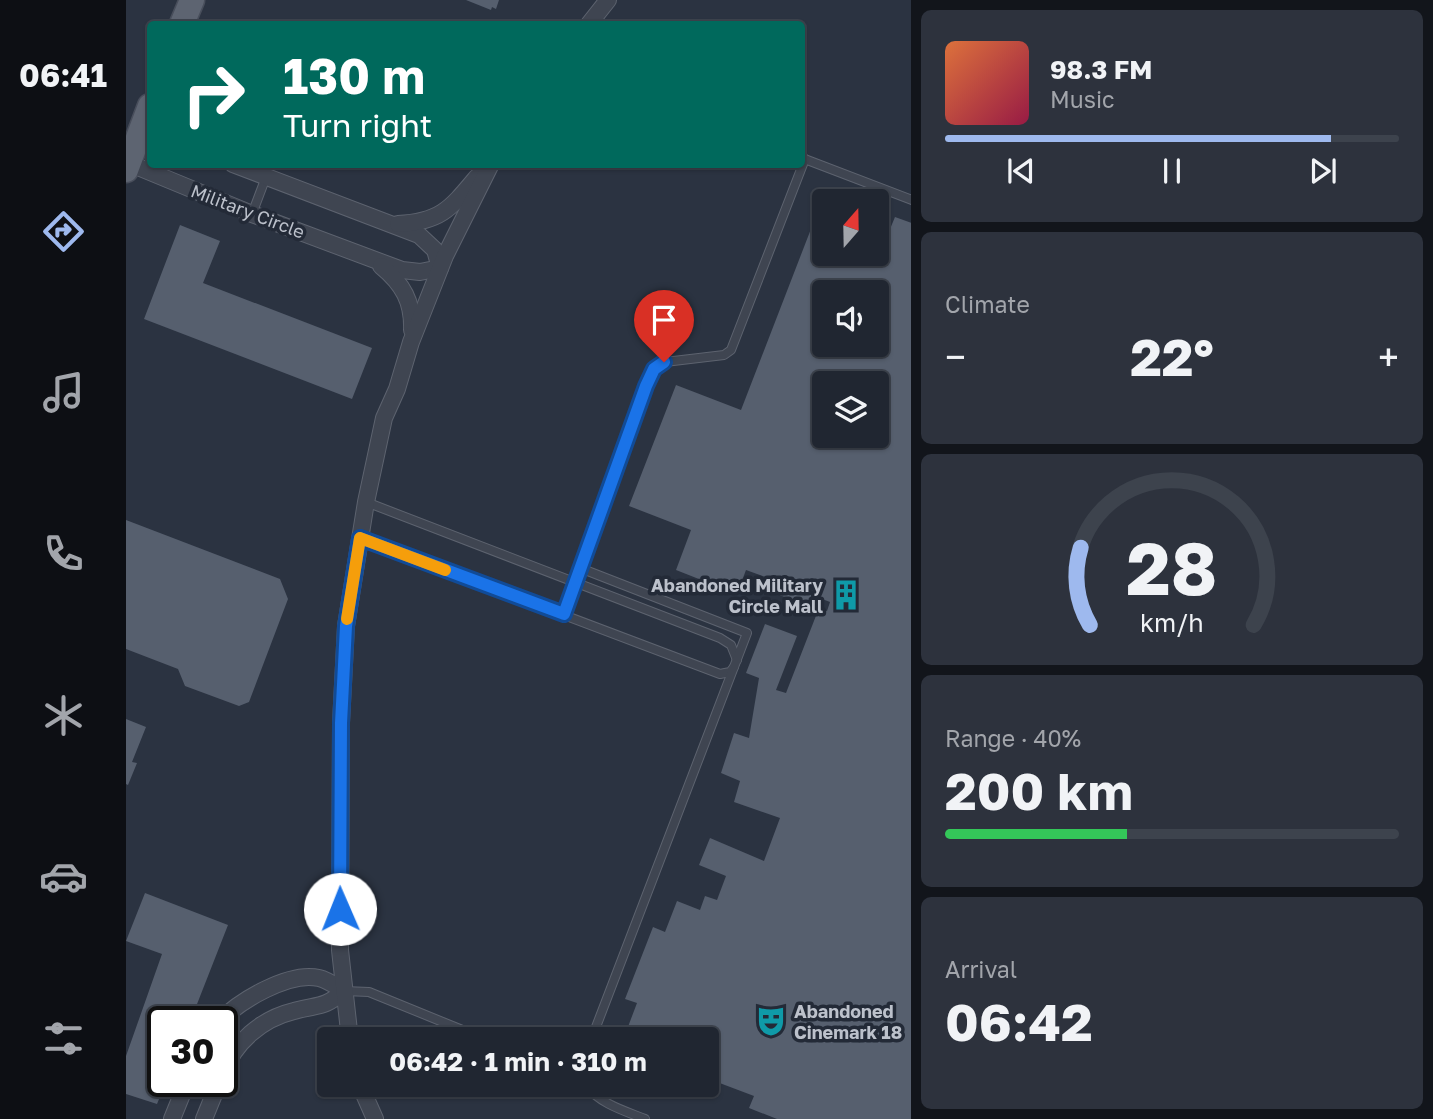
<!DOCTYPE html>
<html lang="en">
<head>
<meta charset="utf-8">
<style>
	:root { --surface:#202631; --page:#2d323d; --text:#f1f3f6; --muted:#a2a5ab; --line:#3d434d; --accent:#9eb9ee }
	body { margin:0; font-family:"Golos Text",sans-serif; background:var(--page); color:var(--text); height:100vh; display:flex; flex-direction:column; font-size:26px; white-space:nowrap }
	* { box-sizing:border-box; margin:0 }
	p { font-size:23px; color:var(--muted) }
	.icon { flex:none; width:38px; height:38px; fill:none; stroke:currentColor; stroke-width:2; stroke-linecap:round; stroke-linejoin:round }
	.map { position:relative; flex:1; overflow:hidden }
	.sheet { display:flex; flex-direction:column; gap:10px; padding:10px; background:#12151b; width:522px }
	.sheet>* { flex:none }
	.top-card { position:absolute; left:21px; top:21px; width:658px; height:147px; border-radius:7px; box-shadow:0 2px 5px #0004,0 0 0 2px var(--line); background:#00695c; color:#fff; overflow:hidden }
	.needle { width:46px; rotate:20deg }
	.tools { position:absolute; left:686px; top:189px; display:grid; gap:14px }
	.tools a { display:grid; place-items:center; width:77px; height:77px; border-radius:7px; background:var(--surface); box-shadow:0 2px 5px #0004,0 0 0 2px var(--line); font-size:35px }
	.speed { position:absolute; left:21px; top:1006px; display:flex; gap:14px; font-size:35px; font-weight:700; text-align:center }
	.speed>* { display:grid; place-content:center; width:91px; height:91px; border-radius:50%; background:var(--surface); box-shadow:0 2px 5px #0004,0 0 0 2px var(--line); line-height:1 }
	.speed .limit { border:4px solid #111; border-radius:10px; background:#fff; color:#111 }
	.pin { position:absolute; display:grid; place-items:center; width:60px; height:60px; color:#fff; margin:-72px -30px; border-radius:50% 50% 50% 0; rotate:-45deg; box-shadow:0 0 7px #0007 }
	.pin .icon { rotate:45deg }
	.me { position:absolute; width:77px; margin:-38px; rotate:359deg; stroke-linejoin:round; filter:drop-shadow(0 0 5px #0008) }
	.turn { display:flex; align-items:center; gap:24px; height:147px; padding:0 21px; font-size:32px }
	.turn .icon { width:91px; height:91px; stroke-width:2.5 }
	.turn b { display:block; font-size:49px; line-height:60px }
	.big { font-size:52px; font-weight:700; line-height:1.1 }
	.sheet .card { flex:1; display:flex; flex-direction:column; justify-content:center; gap:10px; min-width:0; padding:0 24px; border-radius:10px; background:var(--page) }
	.sheet .dial { align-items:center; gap:0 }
	.dial svg { height:182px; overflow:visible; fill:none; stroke:var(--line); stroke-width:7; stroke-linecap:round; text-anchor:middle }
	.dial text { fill:var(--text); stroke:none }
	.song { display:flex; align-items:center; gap:21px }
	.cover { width:84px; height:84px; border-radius:10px; background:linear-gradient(135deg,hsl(20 70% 55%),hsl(340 70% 35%)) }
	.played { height:7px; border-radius:4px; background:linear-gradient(90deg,var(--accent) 85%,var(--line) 85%) }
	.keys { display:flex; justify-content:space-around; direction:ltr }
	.heat { display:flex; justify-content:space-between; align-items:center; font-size:38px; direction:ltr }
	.charge { height:10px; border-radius:5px; background:linear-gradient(90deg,#34c759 40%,var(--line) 0) }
	.trip { position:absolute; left:191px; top:1027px; width:402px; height:70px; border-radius:7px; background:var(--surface); box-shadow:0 2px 5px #0004,0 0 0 2px var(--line); font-weight:700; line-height:70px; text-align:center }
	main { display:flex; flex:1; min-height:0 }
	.tab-bar { display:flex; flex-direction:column; width:126px; justify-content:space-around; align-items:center; background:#0d0f14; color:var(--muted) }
	.tab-bar .icon { width:49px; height:49px }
	.tab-bar .current { color:var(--accent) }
	.tab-bar b { font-size:32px; color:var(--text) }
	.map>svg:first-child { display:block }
	.building { fill:#565f6e; fill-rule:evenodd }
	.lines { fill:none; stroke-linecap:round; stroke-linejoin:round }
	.service-casing { stroke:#5d636f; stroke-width:10 }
	.minor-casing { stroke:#5d636f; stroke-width:18 }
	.primary-casing { stroke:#484e5b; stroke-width:27 }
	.service { stroke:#3f4551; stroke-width:8 }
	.minor { stroke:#3f4551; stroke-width:16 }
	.primary { stroke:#5d6471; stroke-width:24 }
	.route-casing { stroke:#114b97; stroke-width:18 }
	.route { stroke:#1a73e8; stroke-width:12 }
	.slow { stroke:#f59e0b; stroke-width:12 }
	.labels { text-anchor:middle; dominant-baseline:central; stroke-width:7; stroke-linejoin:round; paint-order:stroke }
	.street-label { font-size:18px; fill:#bcc1cb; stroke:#232a37 }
	.poi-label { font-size:18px; font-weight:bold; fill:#bcc1cb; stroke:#232a37; text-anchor:end }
</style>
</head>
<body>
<main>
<nav class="tab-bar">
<b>06:41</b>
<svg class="icon current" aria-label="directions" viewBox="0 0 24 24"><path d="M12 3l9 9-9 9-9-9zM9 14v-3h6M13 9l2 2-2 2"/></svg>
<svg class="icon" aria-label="music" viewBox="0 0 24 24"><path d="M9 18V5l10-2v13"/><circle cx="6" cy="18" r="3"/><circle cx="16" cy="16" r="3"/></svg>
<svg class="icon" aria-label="phone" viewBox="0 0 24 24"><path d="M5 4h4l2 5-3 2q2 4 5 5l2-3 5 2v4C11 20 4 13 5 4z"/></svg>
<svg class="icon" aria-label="climate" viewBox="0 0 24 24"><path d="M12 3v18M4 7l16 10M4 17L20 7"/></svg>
<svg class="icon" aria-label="car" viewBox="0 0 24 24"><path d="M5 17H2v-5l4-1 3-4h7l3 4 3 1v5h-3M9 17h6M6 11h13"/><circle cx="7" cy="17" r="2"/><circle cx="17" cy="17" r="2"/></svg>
<svg class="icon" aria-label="filters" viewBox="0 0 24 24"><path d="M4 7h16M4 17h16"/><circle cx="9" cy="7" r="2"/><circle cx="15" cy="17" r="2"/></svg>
</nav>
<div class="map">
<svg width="786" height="1119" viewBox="0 0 786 1119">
	<rect width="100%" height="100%" fill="#2b3341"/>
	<g class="building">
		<polygon points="340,0 373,0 370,9 366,7 365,10"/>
		<path d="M695,203L698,204V254H751V224L764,229L769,217L786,223V1119H651L623,1108L628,1096L583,1079L586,1073L581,1071V1040H497L511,1003L499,999L527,927L539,932L551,901L574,910L579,896L591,900L600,876L573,865L584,838L638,861L654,818L608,802L614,781L595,773L608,733L623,738L633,678L620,673L639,624L671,636L650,690L660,693L693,608L701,611L704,602L691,597L687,608L638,589L642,578L620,570L611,594L550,570L565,530L503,506L550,385L615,410ZM698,292H751V345H698ZM698,383H751V436H698Z"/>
		<polygon points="54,225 94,241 77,283 246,348 226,399 18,319"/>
		<polygon points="0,520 154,579 162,599 123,702 113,706 59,686 52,669 0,649"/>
		<polygon points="0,719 20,727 6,762 11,763 2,785 0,784"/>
		<polygon points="19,893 102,925 64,1022 37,1022 37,1082 40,1082 31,1104 0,1094 0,1056 36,954 0,941"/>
	</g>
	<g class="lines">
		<g class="service-casing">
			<g id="service">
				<polyline points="676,158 786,200"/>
				<polyline points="126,214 140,177"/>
				<polyline points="240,502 594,638 605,645 611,660"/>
				<polyline points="234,538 594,674 604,672 608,667"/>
				<polyline points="454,568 621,633 465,1040"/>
				<polyline points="438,614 528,369 539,362 598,355 605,350 679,159"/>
				<polyline points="218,991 243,992 361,1040"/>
				<path d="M459,1085C475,1104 496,1110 519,1119"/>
			</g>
		</g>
		<g class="minor-casing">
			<g id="minor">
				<polyline points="463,24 482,0"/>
				<polyline points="0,162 126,214 276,270 294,272 314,268 309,250 293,235 107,164"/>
				<path d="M272,224C315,222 325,208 351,177"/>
				<path d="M255,266C277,284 287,302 286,330"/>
				<path d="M93,1022C113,1001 163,971 193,978C202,980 211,987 218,991C197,1009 193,1004 168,1011C135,1019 109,1042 96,1074"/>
				<polyline points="224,1040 214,950 215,723 220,626 240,502 258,418 271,389 285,342 319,256 365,164"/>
				<polyline points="234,1085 249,1119"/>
				<polyline points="46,1119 61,1082"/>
				<polyline points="78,1119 93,1082"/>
			</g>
		</g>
		<g class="primary-casing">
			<g id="primary">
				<polyline points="56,24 66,0"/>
				<polyline points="0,170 24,106"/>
			</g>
		</g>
		<use href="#service" class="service"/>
		<use href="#minor" class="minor"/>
		<use href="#primary" class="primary"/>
	</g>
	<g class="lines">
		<g class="route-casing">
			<polyline id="route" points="214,909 215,723 220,626 234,538 438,614 520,386 528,369 538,362"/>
		</g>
		<use href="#route" class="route"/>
		<polyline class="slow" points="221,619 234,538 319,570"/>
	</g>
	<defs>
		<g id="building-bare" transform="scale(2.415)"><path d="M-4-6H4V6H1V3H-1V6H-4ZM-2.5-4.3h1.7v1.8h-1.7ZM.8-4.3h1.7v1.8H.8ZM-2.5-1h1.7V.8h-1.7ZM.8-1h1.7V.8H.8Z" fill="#0f9aa8" stroke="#232a37" stroke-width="2.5" paint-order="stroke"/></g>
		<g id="theatre-bare" transform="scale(2.415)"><path d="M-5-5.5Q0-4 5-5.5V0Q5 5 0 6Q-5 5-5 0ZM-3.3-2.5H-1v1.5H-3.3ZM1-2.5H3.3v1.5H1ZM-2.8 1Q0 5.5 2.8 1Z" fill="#0f9aa8" stroke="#232a37" stroke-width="2.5" paint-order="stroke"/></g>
	</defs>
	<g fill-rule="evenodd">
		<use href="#building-bare" x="720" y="595"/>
		<use href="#theatre-bare" x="645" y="1021"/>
	</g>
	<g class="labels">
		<g class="street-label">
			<text transform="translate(122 211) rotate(21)">Military Circle</text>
		</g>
		<g class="poi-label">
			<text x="697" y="585">Abandoned Military<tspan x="697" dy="21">Circle Mall</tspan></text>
			<text x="668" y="1011" text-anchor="start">Abandoned<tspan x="668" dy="21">Cinemark 18</tspan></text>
		</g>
	</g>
</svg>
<div class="tools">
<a><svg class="needle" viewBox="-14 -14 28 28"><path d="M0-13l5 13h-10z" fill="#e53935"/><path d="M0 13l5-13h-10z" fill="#a2a5ab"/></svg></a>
<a><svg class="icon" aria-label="sound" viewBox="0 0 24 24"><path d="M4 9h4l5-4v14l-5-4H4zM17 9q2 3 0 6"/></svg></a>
<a><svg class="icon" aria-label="layers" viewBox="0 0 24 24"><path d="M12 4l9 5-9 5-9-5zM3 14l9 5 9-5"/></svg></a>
</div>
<div class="speed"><div class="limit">30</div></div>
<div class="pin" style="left:538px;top:362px;background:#d93025"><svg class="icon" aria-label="arrive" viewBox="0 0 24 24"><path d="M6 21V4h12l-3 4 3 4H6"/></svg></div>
<svg class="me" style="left:214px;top:909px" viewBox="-20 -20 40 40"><circle r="19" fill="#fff"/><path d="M0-13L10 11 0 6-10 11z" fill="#1a73e8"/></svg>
<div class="trip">06:42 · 1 min · 310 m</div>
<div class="top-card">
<div class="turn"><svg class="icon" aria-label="right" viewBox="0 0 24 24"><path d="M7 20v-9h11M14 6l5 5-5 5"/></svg><div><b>130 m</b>Turn right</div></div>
</div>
</div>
<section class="sheet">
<div class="card">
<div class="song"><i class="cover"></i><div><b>98.3 FM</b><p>Music</p></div></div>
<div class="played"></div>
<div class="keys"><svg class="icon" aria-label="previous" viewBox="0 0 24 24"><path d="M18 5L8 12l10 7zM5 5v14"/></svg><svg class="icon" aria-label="pause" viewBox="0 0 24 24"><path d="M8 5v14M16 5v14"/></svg><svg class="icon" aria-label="next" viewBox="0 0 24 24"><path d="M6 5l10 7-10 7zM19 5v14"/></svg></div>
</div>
<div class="card"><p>Climate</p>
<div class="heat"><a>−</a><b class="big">22°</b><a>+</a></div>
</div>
<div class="card dial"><svg viewBox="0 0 100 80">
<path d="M14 69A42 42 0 1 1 86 69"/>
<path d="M14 69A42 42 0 0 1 10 35" stroke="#9eb9ee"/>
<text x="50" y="56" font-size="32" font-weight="700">28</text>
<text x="50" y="72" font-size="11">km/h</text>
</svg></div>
<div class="card"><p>Range · 40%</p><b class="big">200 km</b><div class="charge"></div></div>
<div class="card"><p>Arrival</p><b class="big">06:42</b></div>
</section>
</main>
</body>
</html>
